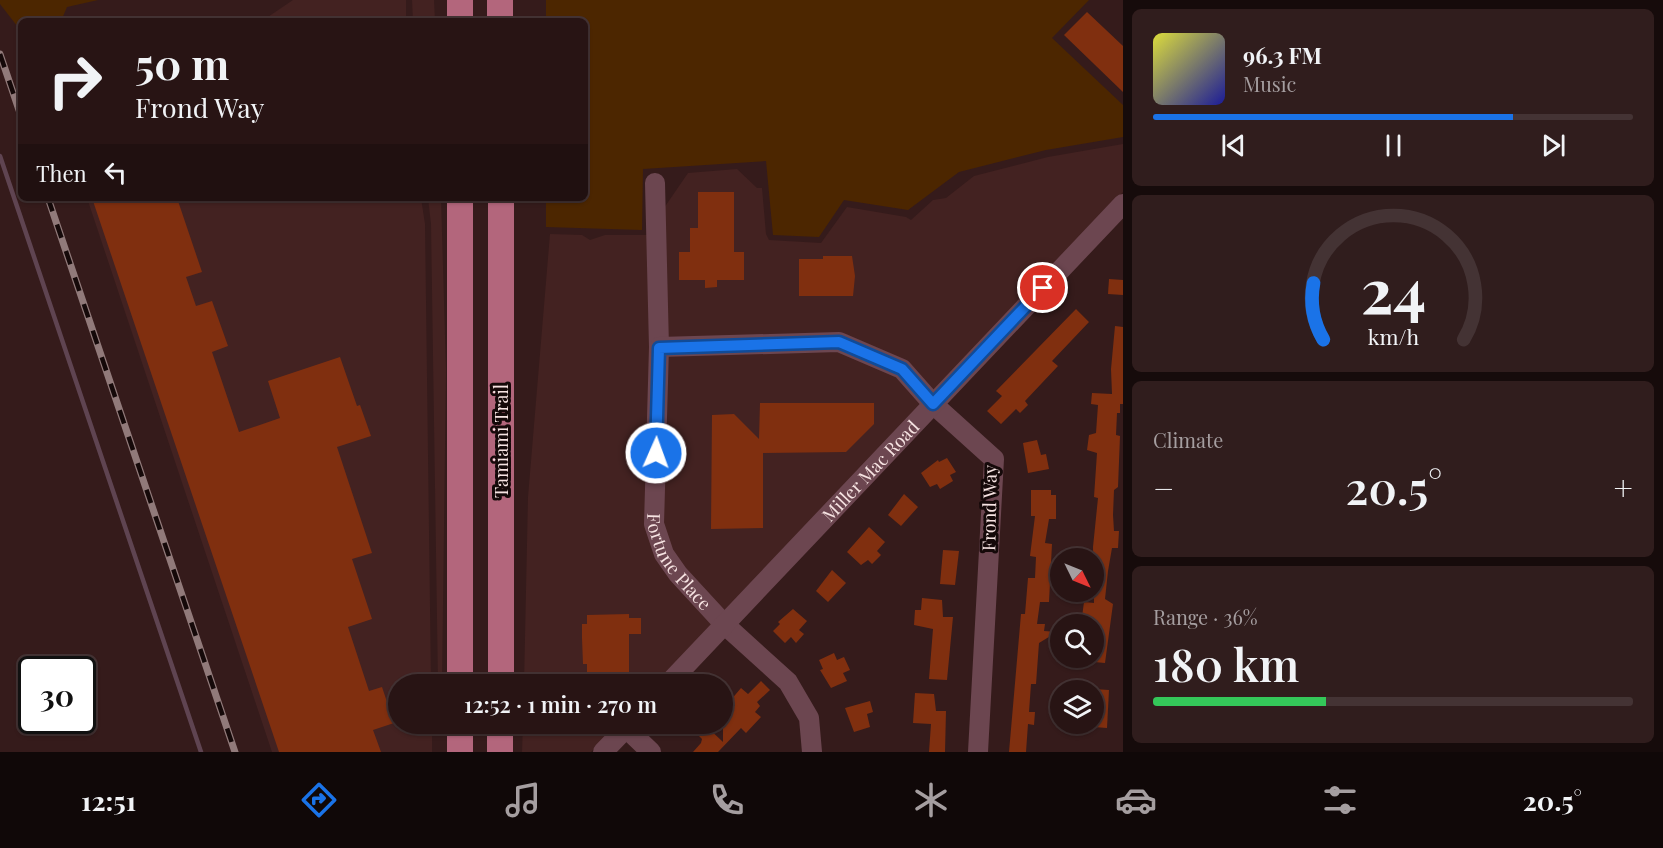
<!DOCTYPE html>
<html lang="en">
<head>
<meta charset="utf-8">
<style>
	:root { --surface:#281414; --page:#301d1d; --text:#f1f3f6; --muted:#a59ea0; --line:#443334; --accent:#1a73e8 }
	body { margin:0; font-family:"Playfair Display",serif; background:var(--page); color:var(--text); height:100vh; display:flex; flex-direction:column; font-size:22px; white-space:nowrap }
	* { box-sizing:border-box; margin:0 }
	p { font-size:20px; color:var(--muted) }
	.icon { flex:none; width:33px; height:33px; fill:none; stroke:currentColor; stroke-width:2; stroke-linecap:round; stroke-linejoin:round }
	.map { position:relative; flex:1; overflow:hidden }
	.side { display:flex; flex-direction:column; gap:9px; padding:9px; background:#160b0b; width:540px }
	.side>* { flex:none }
	.top-card { position:absolute; left:18px; top:18px; width:570px; height:183px; border-radius:9px; box-shadow:0 2px 4px #0004,0 0 0 2px var(--line); background:#281414; color:var(--text); overflow:hidden }
	.needle { width:39px; rotate:133deg }
	.fabs { position:absolute; left:1050px; top:548px; display:grid; gap:12px }
	.fabs a { display:grid; place-items:center; width:54px; height:54px; border-radius:50%; background:var(--surface); box-shadow:0 2px 4px #0004,0 0 0 2px var(--line); font-size:30px }
	.speed { position:absolute; left:18px; top:656px; display:flex; gap:12px; font-size:30px; font-weight:700; text-align:center }
	.speed>* { display:grid; place-content:center; width:78px; height:78px; border-radius:50%; background:var(--surface); box-shadow:0 2px 4px #0004,0 0 0 2px var(--line); line-height:1 }
	.speed .limit { border:3px solid #111; border-radius:9px; background:#fff; color:#111 }
	.pin { position:absolute; display:grid; place-items:center; width:51px; height:51px; color:#fff; margin:-26px; border:3px solid #fff; border-radius:50%; box-shadow:0 2px 6px #0007 }
	.me { position:absolute; width:66px; margin:-33px; rotate:2deg; stroke-linejoin:round; filter:drop-shadow(0 0 4px #0008) }
	.turn { display:flex; align-items:center; gap:21px; height:126px; padding:0 18px; font-size:27px }
	.turn .icon { width:78px; height:78px; stroke-width:2.5 }
	.turn b { display:block; font-size:42px; line-height:51px }
	.then { display:flex; align-items:center; height:57px; padding:0 18px; background:#0003; gap:12px; font-size:22px }
	.big { font-size:45px; font-weight:600; line-height:1.1 }
	.side .widget { flex:1; display:flex; flex-direction:column; justify-content:center; gap:9px; min-width:0; padding:0 21px; border-radius:9px; background:var(--page) }
	.side .dial { align-items:center; gap:0 }
	.dial svg { height:156px; overflow:visible; fill:none; stroke:var(--line); stroke-width:7; stroke-linecap:round; text-anchor:middle }
	.dial text { fill:var(--text); stroke:none }
	.song { display:flex; align-items:center; gap:18px }
	.cover { width:72px; height:72px; border-radius:9px; background:linear-gradient(135deg,hsl(60 70% 55%),hsl(240 70% 35%)) }
	.played { height:6px; border-radius:3px; background:linear-gradient(90deg,var(--accent) 75%,var(--line) 75%) }
	.keys { display:flex; justify-content:space-around; direction:ltr }
	.heat { display:flex; justify-content:space-between; align-items:center; font-size:33px; direction:ltr }
	.charge { height:9px; border-radius:4px; background:linear-gradient(90deg,#34c759 36%,var(--line) 0) }
	.trip { position:absolute; left:388px; top:674px; width:345px; height:60px; border-radius:30px; background:var(--surface); box-shadow:0 2px 4px #0004,0 0 0 2px var(--line); font-weight:600; line-height:60px; text-align:center }
	.tabs { display:flex; height:96px; justify-content:space-around; align-items:center; background:#100808; color:var(--muted) }
	.tabs .icon { width:42px; height:42px }
	.tabs .active { color:var(--accent) }
	.tabs b { font-size:27px; color:var(--text) }
	main { display:flex; flex:1; min-height:0 }
	.map>svg:first-child { display:block }
	.built { fill:#432221 }
	.green { fill:#4c2600 }
	.lines { fill:none; stroke-linecap:round; stroke-linejoin:round }
	.stream { stroke:#5f4451; stroke-width:4.5 }
	.building { fill:#802f0f }
	.minor { stroke:#6c4650; stroke-width:20 }
	.major { stroke:#b3667c; stroke-width:26 }
	.rail-casing { stroke:#917a7a; stroke-width:7 }
	.rail { stroke:#150909; stroke-width:4.5; stroke-dasharray:14; stroke-linecap:butt }
	.route-casing { stroke:#114b97; stroke-width:15 }
	.route { stroke:#1a73e8; stroke-width:10 }
	.labels { text-anchor:middle; dominant-baseline:central; stroke-width:6; stroke-linejoin:round; paint-order:stroke }
	.street-label { font-size:18px; fill:#f6e3e2; stroke:#150909 }
</style>
</head>
<body>
<main>
<div class="map">
<svg width="1123" height="752" viewBox="0 0 1123 752">
	<rect width="100%" height="100%" fill="#351b1b"/>
	<g class="built">
		<polygon points="293,0 406,0 406,21 262,21"/>
		<polygon points="412,0 434,0 435,21 413,21"/>
		<polygon points="1123,144 1123,192 933,393 842,335 666,339 664,208 688,173 737,169 757,188 762,188 766,234 769,240 821,243 847,207 906,217 911,220 933,200 946,198 974,176 1048,157"/>
		<polygon points="87,198 421,198 425,224 431,684 399,684 399,723 432,723 432,752 272,752"/>
		<polygon points="428,198 441,198 446,370 442,684 438,684 431,224"/>
		<polygon points="550,234 582,235 590,240 605,235 647,235 651,340 647,525 714,623 656,684 524,684 528,497"/>
		<polygon points="839,350 898,375 923,403 724,613 671,552 662,524 667,355"/>
		<polygon points="523,723 620,723 591,752 522,752"/>
	</g>
	<g class="green">
		<polygon points="0,0 98,0 67,7 61,21 21,21 21,31 0,4"/>
		<polygon points="546,0 1089,0 1052,38 1123,105 1123,137 1046,150 959,172 908,210 844,200 819,237 773,235 766,161 643,169 642,230 546,227 546,198 585,198 585,21 546,21"/>
	</g>
	<g class="lines">
		<polyline class="stream" points="0,156 201,752"/>
	</g>
	<g class="building">
		<polygon points="1087,12 1123,46 1123,92 1064,35"/>
		<polygon points="698,192 734,192 734,252 744,252 744,280 717,280 717,287 705,288 705,280 679,280 679,252 690,252 690,228 698,228"/>
		<polygon points="92,198 177,198 202,272 186,277 196,306 212,301 228,346 212,352 239,432 280,418 268,381 340,357 357,406 360,405 371,436 337,447 372,553 352,559 372,619 348,627 369,691 382,687 394,723 373,730 381,752 279,752"/>
		<polygon points="823,256 852,256 855,276 853,296 799,296 799,259 823,259"/>
		<polygon points="1109,279 1123,280 1123,295 1108,294"/>
		<polygon points="1076,309 1089,322 1052,361 1058,366 1025,401 1028,405 1020,413 1016,409 1001,424 987,411 1002,396 996,391"/>
		<polygon points="1115,326 1123,327 1123,404 1120,404 1120,413 1117,413 1116,435 1120,436 1118,487 1114,490 1113,515 1114,531 1119,531 1118,548 1112,548 1108,571 1105,599 1113,604 1105,663 1094,662 1094,618 1082,617 1084,602 1094,603 1093,547 1098,498 1094,497 1097,453 1087,450 1089,435 1096,433 1098,405 1091,404 1092,393 1112,394 1111,369"/>
		<polygon points="760,403 874,403 874,424 846,452 763,453 763,528 711,529 712,415 734,414 759,439"/>
		<polygon points="1037,440 1041,455 1046,454 1049,469 1028,473 1023,443"/>
		<polygon points="947,458 956,472 950,475 953,481 940,489 937,484 930,487 921,473 938,460 939,462"/>
		<polygon points="1031,490 1051,490 1051,495 1056,495 1056,519 1049,519 1045,543 1052,544 1049,602 1040,602 1037,624 1045,624 1044,631 1057,632 1039,643 1036,684 1031,684 1029,712 1035,712 1034,725 1028,724 1026,752 1009,752 1021,614 1025,614 1028,578 1035,578 1036,557 1030,556 1035,516 1031,516"/>
		<polygon points="904,494 918,507 901,526 888,515"/>
		<polygon points="869,527 885,542 877,551 881,555 872,564 868,560 861,565 847,552"/>
		<polygon points="943,550 959,551 955,585 940,584"/>
		<polygon points="832,570 846,583 828,602 816,591"/>
		<polygon points="922,598 942,600 943,617 953,617 947,680 929,679 933,629 914,625 915,610 921,610"/>
		<polygon points="793,609 807,621 799,630 804,634 796,643 791,637 785,643 773,631 780,624 778,622"/>
		<polygon points="629,614 629,618 641,618 641,634 629,634 629,673 587,673 587,664 583,664 582,638 582,624 587,624 587,615"/>
		<polygon points="834,653 837,660 844,657 850,670 843,673 847,681 831,688 820,670 823,669 819,660"/>
		<polygon points="761,681 770,690 757,702 760,706 755,712 761,717 746,733 741,728 718,752 693,752 701,743 702,739 698,735 706,726 723,742 723,718 735,705 730,701 741,688 748,694"/>
		<polygon points="1094,689 1109,690 1107,728 1094,727"/>
		<polygon points="915,693 934,694 936,711 946,711 945,752 929,752 931,724 913,723"/>
		<polygon points="870,701 873,712 867,714 870,727 854,732 845,708"/>
	</g>
	<g class="lines">
		<g class="minor">
			<path id="s1" d="M655,183L659,347L654,524L664,554L678,574L724,624L788,682L809,718L812,752"/>
			<polyline points="659,347 839,342 902,369 933,404 994,459 978,752"/>
			<path id="s2" d="M668,684L1123,204"/>
			<polyline points="626,728 651,752"/>
			<polyline points="603,752 631,723"/>
		</g>
		<g class="major">
			<polyline points="460,0 460,21"/>
			<polyline points="500,0 500,21"/>
			<polyline points="460,684 460,198"/>
			<polyline points="501,684 501,198"/>
			<polyline points="460,752 460,723"/>
			<polyline points="500,752 500,723"/>
		</g>
		<g class="rail-casing">
			<g id="rail">
				<polyline points="0,54 21,116"/>
				<polyline points="48,198 235,752"/>
			</g>
		</g>
		<use href="#rail" class="rail"/>
	</g>
	<g class="lines">
		<g class="route-casing">
			<polyline id="route" points="656,453 659,348 839,342 902,369 933,404 1043,288"/>
		</g>
		<use href="#route" class="route"/>
	</g>
	<g class="labels">
		<g class="street-label">
			<text transform="translate(501 441) rotate(-90)">Tamiami Trail</text>
			<text stroke="none"><textPath href="#s2" startOffset="294">Miller Mac Road</textPath></text>
			<text transform="translate(989 508) rotate(-89)">Frond Way</text>
			<text stroke="none"><textPath href="#s1" startOffset="386">Fortune Place</textPath></text>
		</g>
	</g>
</svg>
<div class="fabs">
<a><svg class="needle" viewBox="-14 -14 28 28"><path d="M0-13l5 13h-10z" fill="#e53935"/><path d="M0 13l5-13h-10z" fill="#a59ea0"/></svg></a>
<a><svg class="icon" aria-label="search" viewBox="0 0 24 24"><circle cx="10" cy="10" r="6"/><path d="M15 15l6 6"/></svg></a>
<a><svg class="icon" aria-label="layers" viewBox="0 0 24 24"><path d="M12 4l9 5-9 5-9-5zM3 14l9 5 9-5"/></svg></a>
</div>
<div class="speed"><div class="limit">30</div></div>
<div class="pin" style="left:1043px;top:288px;background:#d93025"><svg class="icon" aria-label="arrive" viewBox="0 0 24 24"><path d="M6 21V4h12l-3 4 3 4H6"/></svg></div>
<svg class="me" style="left:656px;top:453px" viewBox="-20 -20 40 40"><circle r="17" fill="#1a73e8" stroke="#fff" stroke-width="3"/><path d="M0-11L8 9 0 5-8 9z" fill="#fff"/></svg>
<div class="trip">12:52 · 1 min · 270 m</div>
<div class="top-card">
<div class="turn"><svg class="icon" aria-label="right" viewBox="0 0 24 24"><path d="M7 20v-9h11M14 6l5 5-5 5"/></svg><div><b>50 m</b>Frond Way</div></div>
<div class="then">Then<svg class="icon" aria-label="left" viewBox="0 0 24 24"><path d="M17 20v-9H6M10 6l-5 5 5 5"/></svg></div>
</div>
</div>
<section class="side">
<div class="widget">
<div class="song"><i class="cover"></i><div><b>96.3 FM</b><p>Music</p></div></div>
<div class="played"></div>
<div class="keys"><svg class="icon" aria-label="previous" viewBox="0 0 24 24"><path d="M18 5L8 12l10 7zM5 5v14"/></svg><svg class="icon" aria-label="pause" viewBox="0 0 24 24"><path d="M8 5v14M16 5v14"/></svg><svg class="icon" aria-label="next" viewBox="0 0 24 24"><path d="M6 5l10 7-10 7zM19 5v14"/></svg></div>
</div>
<div class="widget dial"><svg viewBox="0 0 100 80">
<path d="M14 69A42 42 0 1 1 86 69"/>
<path d="M14 69A42 42 0 0 1 9 40" stroke="#1a73e8"/>
<text x="50" y="56" font-size="32" font-weight="700">24</text>
<text x="50" y="72" font-size="11">km/h</text>
</svg></div>
<div class="widget"><p>Climate</p>
<div class="heat"><a>−</a><b class="big">20.5°</b><a>+</a></div>
</div>
<div class="widget"><p>Range · 36%</p><b class="big">180 km</b><div class="charge"></div></div>
</section>
</main>
<nav class="tabs">
<b>12:51</b>
<svg class="icon active" aria-label="directions" viewBox="0 0 24 24"><path d="M12 3l9 9-9 9-9-9zM9 14v-3h6M13 9l2 2-2 2"/></svg>
<svg class="icon" aria-label="music" viewBox="0 0 24 24"><path d="M9 18V5l10-2v13"/><circle cx="6" cy="18" r="3"/><circle cx="16" cy="16" r="3"/></svg>
<svg class="icon" aria-label="phone" viewBox="0 0 24 24"><path d="M5 4h4l2 5-3 2q2 4 5 5l2-3 5 2v4C11 20 4 13 5 4z"/></svg>
<svg class="icon" aria-label="climate" viewBox="0 0 24 24"><path d="M12 3v18M4 7l16 10M4 17L20 7"/></svg>
<svg class="icon" aria-label="car" viewBox="0 0 24 24"><path d="M5 17H2v-5l4-1 3-4h7l3 4 3 1v5h-3M9 17h6M6 11h13"/><circle cx="7" cy="17" r="2"/><circle cx="17" cy="17" r="2"/></svg>
<svg class="icon" aria-label="filters" viewBox="0 0 24 24"><path d="M4 7h16M4 17h16"/><circle cx="9" cy="7" r="2"/><circle cx="15" cy="17" r="2"/></svg>
<b>20.5°</b>
</nav>
</body>
</html>
